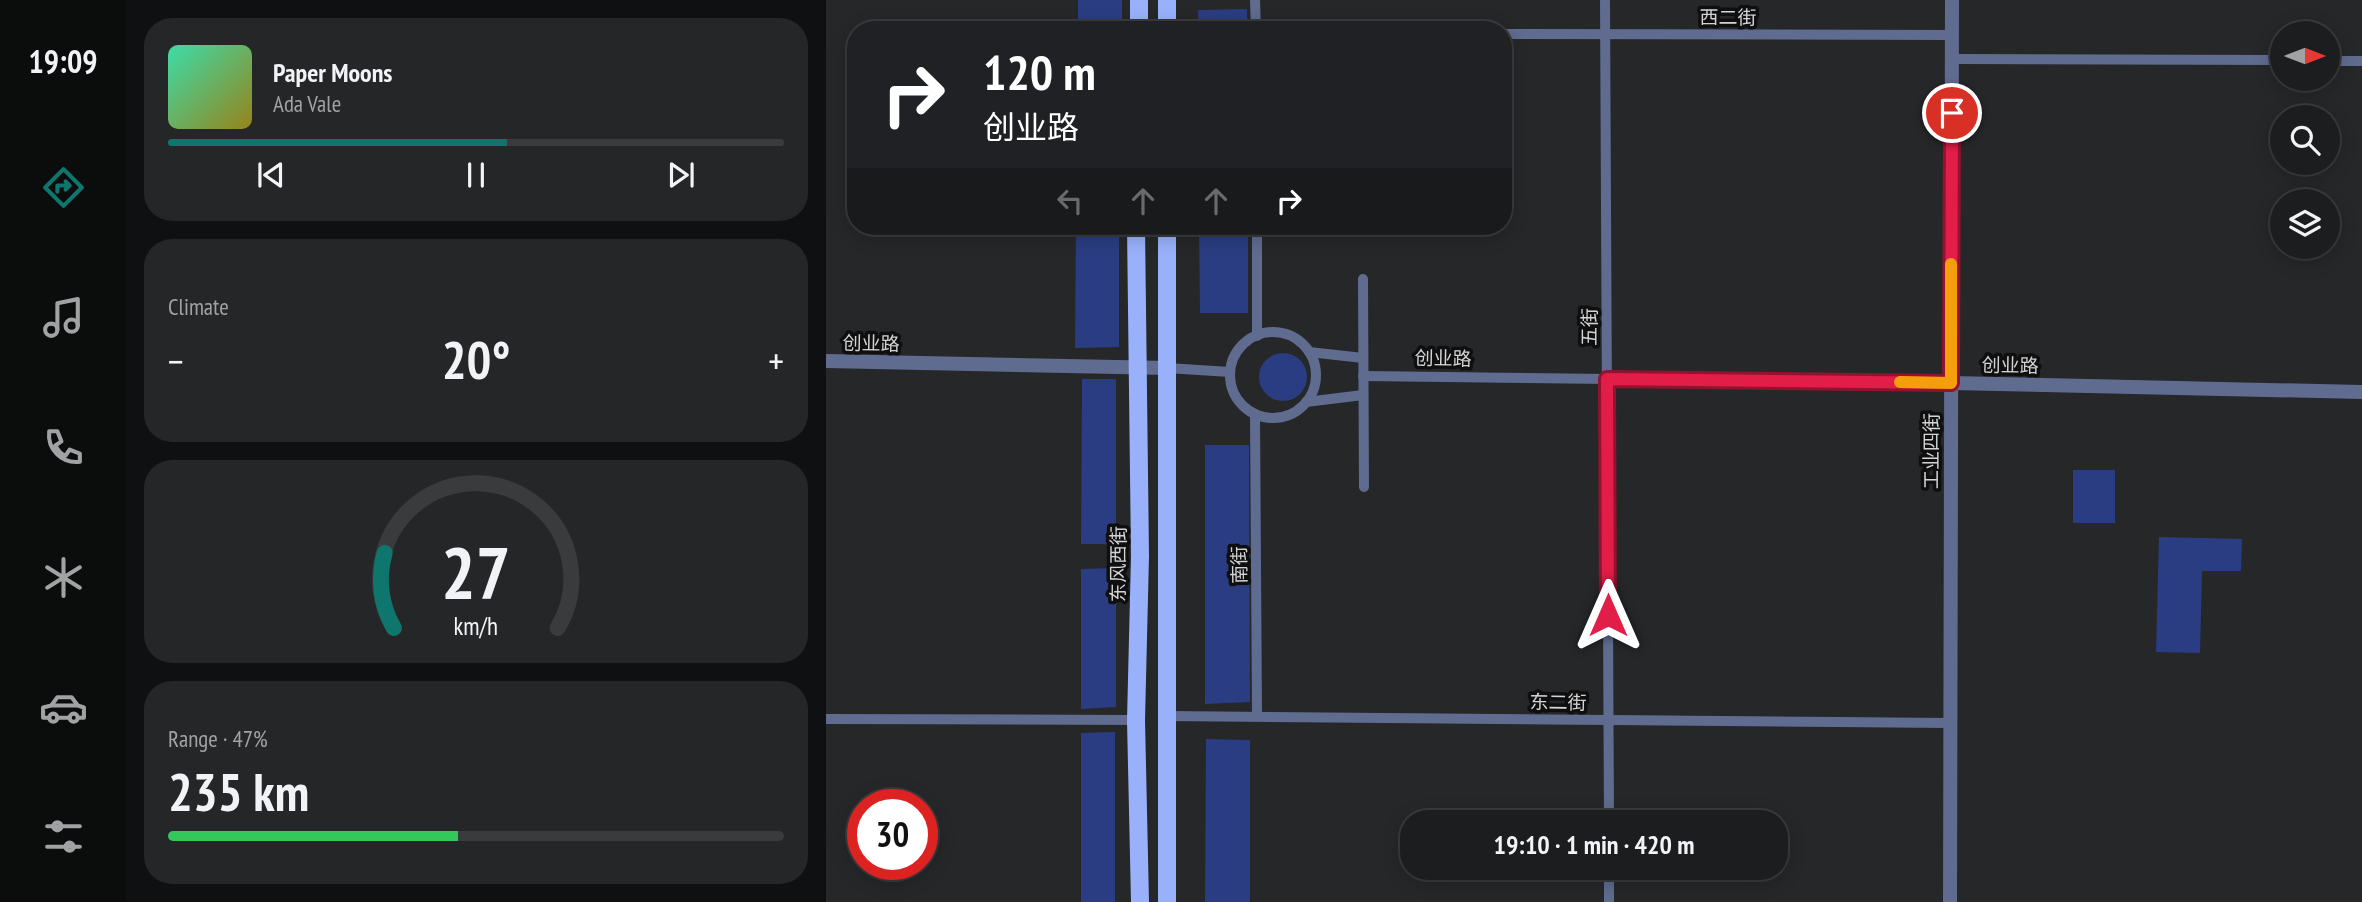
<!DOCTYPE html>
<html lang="en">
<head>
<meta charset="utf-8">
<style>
	:root { --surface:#1c1d1f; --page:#252628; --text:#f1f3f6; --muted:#a0a2a4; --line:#3a3b3d; --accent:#0f766e }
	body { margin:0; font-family:"PT Sans Narrow","Noto Sans SC",sans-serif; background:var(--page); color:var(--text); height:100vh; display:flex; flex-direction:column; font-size:26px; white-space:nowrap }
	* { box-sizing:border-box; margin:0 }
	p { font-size:23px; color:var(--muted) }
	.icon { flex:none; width:38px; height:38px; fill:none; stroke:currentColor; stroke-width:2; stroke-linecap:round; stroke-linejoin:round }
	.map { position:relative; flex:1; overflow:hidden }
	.panel { display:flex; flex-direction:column; gap:18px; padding:18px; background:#0f1011; width:700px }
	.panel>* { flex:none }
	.guide { position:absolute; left:21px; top:21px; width:665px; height:214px; border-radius:28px; box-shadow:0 4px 18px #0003,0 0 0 2px var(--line); background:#202124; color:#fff; overflow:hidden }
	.needle { width:46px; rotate:90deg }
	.fabs { position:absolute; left:1444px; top:21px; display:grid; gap:14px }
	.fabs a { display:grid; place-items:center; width:70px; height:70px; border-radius:50%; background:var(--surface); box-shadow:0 4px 18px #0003,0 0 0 2px var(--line); font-size:35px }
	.speed { position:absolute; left:21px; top:789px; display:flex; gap:14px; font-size:35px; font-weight:700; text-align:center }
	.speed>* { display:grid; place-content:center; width:91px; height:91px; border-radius:50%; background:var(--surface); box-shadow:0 4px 18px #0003,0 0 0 2px var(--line); line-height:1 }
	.speed .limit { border:10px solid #d22; background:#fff; color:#111 }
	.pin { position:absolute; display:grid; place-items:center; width:60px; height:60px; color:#fff; margin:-30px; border:4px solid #fff; border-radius:50%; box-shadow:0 2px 7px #0007 }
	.me { position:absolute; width:77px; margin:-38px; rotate:0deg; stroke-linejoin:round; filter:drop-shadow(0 0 5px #0008) }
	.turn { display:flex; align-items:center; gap:24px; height:147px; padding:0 21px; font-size:32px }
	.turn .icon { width:91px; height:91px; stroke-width:2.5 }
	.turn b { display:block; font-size:49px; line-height:60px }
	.lanes { display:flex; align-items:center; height:66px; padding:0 21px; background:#0003; justify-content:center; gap:35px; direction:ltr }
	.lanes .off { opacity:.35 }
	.big { font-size:52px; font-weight:800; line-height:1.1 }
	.panel .tile { flex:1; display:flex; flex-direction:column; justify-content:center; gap:10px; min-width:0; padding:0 24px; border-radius:28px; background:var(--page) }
	.panel .dial { align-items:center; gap:0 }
	.dial svg { height:182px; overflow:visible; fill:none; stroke:var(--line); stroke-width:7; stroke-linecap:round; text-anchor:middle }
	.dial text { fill:var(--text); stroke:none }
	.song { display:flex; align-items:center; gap:21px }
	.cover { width:84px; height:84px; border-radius:10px; background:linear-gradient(135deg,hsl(160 70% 55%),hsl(50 70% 35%)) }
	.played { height:7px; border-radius:4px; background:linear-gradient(90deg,var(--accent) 55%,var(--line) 55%) }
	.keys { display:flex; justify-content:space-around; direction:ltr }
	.heat { display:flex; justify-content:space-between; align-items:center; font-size:38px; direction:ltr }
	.charge { height:10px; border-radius:5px; background:linear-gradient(90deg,#34c759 47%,var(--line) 0) }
	.trip { position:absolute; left:574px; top:810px; width:388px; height:70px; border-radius:28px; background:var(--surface); box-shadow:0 4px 18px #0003,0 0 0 2px var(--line); font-weight:800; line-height:70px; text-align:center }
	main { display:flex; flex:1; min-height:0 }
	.menu { display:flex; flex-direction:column; width:126px; justify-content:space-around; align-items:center; background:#0b0c0c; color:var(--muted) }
	.menu .icon { width:49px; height:49px }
	.menu .current { color:var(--accent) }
	.menu b { font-size:32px; color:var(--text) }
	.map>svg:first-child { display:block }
	.green { fill:#2b3d82 }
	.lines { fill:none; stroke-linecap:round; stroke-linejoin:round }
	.minor { stroke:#5f6c8f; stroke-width:10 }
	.tertiary { stroke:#5f6c8f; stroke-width:14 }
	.primary { stroke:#98b1fa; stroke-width:18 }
	.route-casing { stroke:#92132f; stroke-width:18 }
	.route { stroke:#e11d48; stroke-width:12 }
	.slow { stroke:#f59e0b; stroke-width:12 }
	.labels { text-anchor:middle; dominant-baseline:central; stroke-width:7; stroke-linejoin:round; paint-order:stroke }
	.street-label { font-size:19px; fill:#d3d4d5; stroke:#0f0f10 }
</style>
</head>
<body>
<main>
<nav class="menu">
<b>19:09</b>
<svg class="icon current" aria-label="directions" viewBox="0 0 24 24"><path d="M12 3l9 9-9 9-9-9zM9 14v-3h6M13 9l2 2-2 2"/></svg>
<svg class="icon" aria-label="music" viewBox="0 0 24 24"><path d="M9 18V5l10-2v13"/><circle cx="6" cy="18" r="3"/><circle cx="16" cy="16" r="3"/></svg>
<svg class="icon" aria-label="phone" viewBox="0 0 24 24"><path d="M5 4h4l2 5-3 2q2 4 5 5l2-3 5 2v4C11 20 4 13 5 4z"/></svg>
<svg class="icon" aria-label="climate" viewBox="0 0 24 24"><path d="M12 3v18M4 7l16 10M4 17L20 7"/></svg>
<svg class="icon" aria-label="car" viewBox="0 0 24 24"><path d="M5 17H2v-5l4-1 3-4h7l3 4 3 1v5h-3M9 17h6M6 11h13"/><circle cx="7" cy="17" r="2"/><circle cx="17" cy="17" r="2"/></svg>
<svg class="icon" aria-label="filters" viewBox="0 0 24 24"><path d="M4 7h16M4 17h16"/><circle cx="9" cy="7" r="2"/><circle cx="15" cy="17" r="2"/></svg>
</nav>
<section class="panel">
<div class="tile">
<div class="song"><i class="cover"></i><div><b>Paper Moons</b><p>Ada Vale</p></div></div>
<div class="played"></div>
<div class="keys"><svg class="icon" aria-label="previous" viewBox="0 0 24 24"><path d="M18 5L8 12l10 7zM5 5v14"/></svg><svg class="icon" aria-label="pause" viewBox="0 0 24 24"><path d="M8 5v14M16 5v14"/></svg><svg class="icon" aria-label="next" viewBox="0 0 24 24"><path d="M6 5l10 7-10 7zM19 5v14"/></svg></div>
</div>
<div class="tile"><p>Climate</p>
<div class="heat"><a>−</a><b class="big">20°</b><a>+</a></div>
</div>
<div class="tile dial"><svg viewBox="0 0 100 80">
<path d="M14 69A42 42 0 1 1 86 69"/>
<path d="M14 69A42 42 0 0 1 10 36" stroke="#0f766e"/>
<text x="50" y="56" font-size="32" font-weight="700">27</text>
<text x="50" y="72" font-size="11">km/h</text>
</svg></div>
<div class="tile"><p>Range · 47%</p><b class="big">235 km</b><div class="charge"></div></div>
</section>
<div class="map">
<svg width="1536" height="902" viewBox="0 0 1536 902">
	<rect width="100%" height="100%" fill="#262729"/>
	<g class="green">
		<rect x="252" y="0" width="44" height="30"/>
		<polygon points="421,9 421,30 373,30 372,10"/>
		<polygon points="250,226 293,226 293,347 249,348"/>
		<polygon points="373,226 422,226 422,313 374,313"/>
		<circle cx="457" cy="377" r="24"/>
		<polygon points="256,379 290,379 290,544 255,544"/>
		<polygon points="379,445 423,445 424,702 379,704"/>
		<rect x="1247" y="470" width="42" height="53"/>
		<polygon points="1333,537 1416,539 1415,571 1376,571 1374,653 1330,652"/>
		<polygon points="290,568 290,707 255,709 255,569"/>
		<polygon points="289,732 289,902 255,902 255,733"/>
		<polygon points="380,739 424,740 424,902 379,902"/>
	</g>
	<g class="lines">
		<g class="minor">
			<polyline points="429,0 430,30"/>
			<polyline points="779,0 783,822"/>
			<polyline points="677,34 1126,35"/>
			<polyline points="1126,59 1456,60"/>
			<polyline points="1502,61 1536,61"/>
			<polyline points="431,226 431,336"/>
			<polyline points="537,279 538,487"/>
			<circle cx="447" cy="375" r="43"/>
			<polyline points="483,352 537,358"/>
			<polyline points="341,368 404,372"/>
			<polyline points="537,376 1125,383"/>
			<polyline points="480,402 537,395"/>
			<polyline points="429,414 431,716"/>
			<polyline points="339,716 1124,723"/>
			<polyline points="0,719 310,720"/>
			<polyline points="783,868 783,902"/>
		</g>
		<g class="tertiary">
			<polyline points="0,361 341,368"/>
			<polyline points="1125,383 1536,392"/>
			<polyline points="1124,902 1126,0"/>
		</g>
		<g class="primary">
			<polyline points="313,30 313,0"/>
			<polyline points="341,30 341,0"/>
			<polyline points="310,226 314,556 310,720 314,902"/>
			<polyline points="341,902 341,226"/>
		</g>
	</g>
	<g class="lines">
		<g class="route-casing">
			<polyline id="route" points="782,615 781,379 1125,383 1126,113"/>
		</g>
		<use href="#route" class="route"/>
		<polyline class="slow" points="1074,382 1125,383 1125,264"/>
	</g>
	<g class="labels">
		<g class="street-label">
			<text x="902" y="17">西二街</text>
			<text transform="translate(763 327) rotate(-90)">五街</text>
			<text transform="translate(45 343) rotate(1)">创业路</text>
			<text transform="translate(617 358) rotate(1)">创业路</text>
			<text transform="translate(1184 365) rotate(1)">创业路</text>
			<text transform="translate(1105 451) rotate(-90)">工业四街</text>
			<text transform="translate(292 564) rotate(-90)">东风西街</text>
			<text transform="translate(413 565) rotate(-91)">南街</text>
			<text transform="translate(732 702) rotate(1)">东二街</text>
		</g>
	</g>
</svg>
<div class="fabs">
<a><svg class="needle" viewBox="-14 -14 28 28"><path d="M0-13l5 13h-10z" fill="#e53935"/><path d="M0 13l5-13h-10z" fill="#a0a2a4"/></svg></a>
<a><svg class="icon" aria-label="search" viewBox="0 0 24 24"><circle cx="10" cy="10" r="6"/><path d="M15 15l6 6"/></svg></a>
<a><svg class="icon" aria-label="layers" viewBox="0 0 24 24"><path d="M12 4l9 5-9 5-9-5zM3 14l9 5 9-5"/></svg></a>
</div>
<div class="speed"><div class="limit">30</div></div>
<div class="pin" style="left:1126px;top:113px;background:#d93025"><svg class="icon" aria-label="arrive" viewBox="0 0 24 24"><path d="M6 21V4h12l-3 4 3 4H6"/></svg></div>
<svg class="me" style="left:782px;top:615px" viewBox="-20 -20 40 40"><path d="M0-17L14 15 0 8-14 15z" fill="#e11d48" stroke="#fff" stroke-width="4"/></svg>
<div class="trip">19:10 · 1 min · 420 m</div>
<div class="guide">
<div class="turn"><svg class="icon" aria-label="right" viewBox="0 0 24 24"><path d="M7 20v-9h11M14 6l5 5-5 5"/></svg><div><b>120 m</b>创业路</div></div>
<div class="lanes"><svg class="icon off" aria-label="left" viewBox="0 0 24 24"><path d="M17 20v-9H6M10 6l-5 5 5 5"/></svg><svg class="icon off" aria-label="ahead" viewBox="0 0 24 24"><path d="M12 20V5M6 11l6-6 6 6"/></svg><svg class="icon off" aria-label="ahead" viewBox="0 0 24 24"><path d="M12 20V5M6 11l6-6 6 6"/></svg><svg class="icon" aria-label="right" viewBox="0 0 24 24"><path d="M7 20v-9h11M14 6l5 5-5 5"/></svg></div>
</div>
</div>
</main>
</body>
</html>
